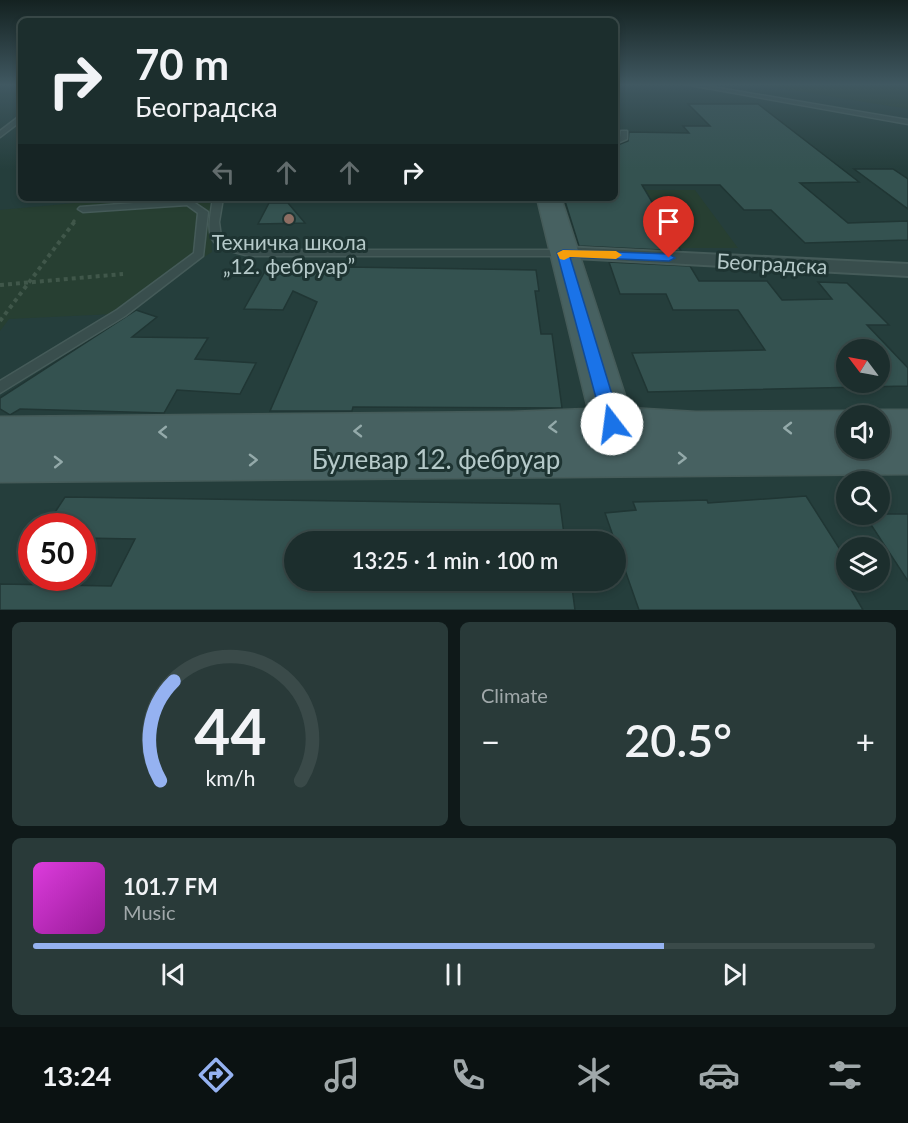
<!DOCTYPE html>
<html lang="en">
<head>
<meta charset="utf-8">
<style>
	:root { --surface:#1c2e2d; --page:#293a39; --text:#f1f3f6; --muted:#a0a8aa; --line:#3a4a49; --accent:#95b2f1 }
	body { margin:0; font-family:Lato,sans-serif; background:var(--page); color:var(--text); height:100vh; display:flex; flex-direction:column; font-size:22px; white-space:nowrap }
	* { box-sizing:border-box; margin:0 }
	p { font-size:20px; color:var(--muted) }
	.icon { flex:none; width:33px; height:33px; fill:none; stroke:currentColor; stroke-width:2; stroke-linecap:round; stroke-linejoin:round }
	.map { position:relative; height:610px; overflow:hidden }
	.drawer { display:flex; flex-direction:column; gap:12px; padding:12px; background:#0f1919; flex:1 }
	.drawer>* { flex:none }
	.hud { position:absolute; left:18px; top:18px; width:600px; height:183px; border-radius:9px; box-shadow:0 3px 9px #0003,0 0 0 2px var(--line); background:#1c2e2d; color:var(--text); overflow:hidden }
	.needle { width:39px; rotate:302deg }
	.fabs { position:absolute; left:836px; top:339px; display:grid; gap:12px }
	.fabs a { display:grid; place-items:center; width:54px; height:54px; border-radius:50%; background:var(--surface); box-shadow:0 3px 9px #0003,0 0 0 2px var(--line); font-size:30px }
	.speed { position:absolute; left:18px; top:513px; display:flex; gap:12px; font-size:30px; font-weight:700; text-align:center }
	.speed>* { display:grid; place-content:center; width:78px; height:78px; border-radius:50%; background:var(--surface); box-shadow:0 3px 9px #0003,0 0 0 2px var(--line); line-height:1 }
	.speed .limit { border:9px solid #d22; background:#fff; color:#111 }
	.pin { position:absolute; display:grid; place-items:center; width:51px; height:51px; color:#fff; margin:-62px -26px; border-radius:50% 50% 50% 0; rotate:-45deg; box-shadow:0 0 6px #0007 }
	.pin .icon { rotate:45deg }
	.me { position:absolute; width:66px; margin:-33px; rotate:345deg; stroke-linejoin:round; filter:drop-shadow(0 0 4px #0008) }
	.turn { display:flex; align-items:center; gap:21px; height:126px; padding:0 18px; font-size:27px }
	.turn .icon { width:78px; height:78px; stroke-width:2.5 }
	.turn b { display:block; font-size:42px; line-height:51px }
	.lanes { display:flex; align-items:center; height:57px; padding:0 18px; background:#0003; justify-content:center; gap:30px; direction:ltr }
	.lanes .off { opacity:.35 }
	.big { font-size:45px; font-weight:600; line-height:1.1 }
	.drawer .tile { flex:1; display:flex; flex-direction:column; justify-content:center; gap:9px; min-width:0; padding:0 21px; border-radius:9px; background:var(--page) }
	.drawer .dial { align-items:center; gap:0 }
	.dial svg { height:156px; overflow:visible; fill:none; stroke:var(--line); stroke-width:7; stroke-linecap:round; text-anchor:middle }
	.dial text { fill:var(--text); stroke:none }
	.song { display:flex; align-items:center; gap:18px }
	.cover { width:72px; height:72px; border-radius:9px; background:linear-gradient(135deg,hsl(300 70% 55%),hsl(300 70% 35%)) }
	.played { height:6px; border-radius:3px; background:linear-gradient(90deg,var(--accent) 75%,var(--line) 75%) }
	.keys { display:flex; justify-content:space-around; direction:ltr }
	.heat { display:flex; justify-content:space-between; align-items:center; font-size:33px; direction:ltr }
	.drawer .tiles { flex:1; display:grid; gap:12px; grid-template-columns:1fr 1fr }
	.tile:last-child { grid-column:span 2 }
	.trip { position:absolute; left:284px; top:531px; width:342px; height:60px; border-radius:30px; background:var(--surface); box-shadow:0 3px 9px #0003,0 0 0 2px var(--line); font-weight:600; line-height:60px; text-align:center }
	.menu { display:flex; height:96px; justify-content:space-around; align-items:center; background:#0b1212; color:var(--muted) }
	.menu .icon { width:42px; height:42px }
	.menu .active { color:var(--accent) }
	.menu b { font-size:27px; color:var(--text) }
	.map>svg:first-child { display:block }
	.green { fill:#273f32 }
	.building { fill:#345250; stroke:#203634; stroke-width:1.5; fill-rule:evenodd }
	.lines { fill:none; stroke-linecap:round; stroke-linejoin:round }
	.service-casing { stroke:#455b59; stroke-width:3 }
	.minor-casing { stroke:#455b59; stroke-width:4 }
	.secondary-casing { stroke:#455b59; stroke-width:3 }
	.path-far1 { stroke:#40574a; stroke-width:3; stroke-dasharray:3 3; stroke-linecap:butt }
	.path { stroke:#40574a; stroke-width:4; stroke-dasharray:4 4; stroke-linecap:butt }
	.service { fill:#394e4d; fill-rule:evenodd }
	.minor { fill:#394e4d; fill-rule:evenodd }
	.secondary { fill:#476161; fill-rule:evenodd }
	.oneway { stroke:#94aaaa }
	.route { fill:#1a73e8; stroke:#114b97; stroke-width:1.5 }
	.slow { fill:#f59e0b }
	.education-dot { fill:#8d6e63; stroke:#1e3432; stroke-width:2 }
	.labels { text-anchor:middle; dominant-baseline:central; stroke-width:6; stroke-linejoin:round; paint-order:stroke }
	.poi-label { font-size:21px; fill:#b5c9c9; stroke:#1e3432 }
	.street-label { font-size:21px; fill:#b5c9c9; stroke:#1e3432 }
	.near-street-label { font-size:26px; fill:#b5c9c9; stroke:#1e3432 }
</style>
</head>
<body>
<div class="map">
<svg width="908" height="610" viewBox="0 0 908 610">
	<rect width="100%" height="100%" fill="#253e3c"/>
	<g class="green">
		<polygon points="723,84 908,84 908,109 767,86"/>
		<polygon points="645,190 695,190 738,248 679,248"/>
		<polygon points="128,198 210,198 212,252 114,314 9,319 0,331 0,210"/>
	</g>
	<g class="building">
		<polygon points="688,104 758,104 859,182 800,183 848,223 908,221 908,240 805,243 771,210 744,210 720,185 642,185 681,251 579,246 564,198 615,198 615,146 628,141 629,132 689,133 683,126 710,126"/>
		<polygon points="854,169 893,169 908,179 908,209"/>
		<polygon points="269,203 288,203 305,223 258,224"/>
		<path d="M609,262L690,266L699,281H767L782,300L832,299L818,282L847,283L889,325H867L908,368V386L648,392L632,353L765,350L738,310H673L666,294H620ZM846,350H879V382H846Z"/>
		<polygon points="268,266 343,267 345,269 346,267 536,270 539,291 535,291 541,334 552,334 562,408 353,407 352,411 270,411 317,302 293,291 283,310 244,309"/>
		<polygon points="136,310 157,317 132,337 208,338 195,359 256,363 240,394 177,390 164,413 20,409 10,415 0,409 0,398"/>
		<polygon points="806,496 846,559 846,581 863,610 639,610 605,513 636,510 633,502 707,500 708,503"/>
		<polygon points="65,497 560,504 565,542 294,541 294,580 571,580 575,610 0,610 0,584 111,586 135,539 82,538 82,526 46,526"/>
		<polygon points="864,514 908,514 908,581"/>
	</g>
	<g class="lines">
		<g class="service-casing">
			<g id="service">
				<polygon points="684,84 695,84 908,120 908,124"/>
				<polygon points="21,115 21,121 0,137 0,131"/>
				<polygon points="621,131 627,131 627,139 615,144 615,139 620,138"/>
				<path d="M213,198H223L219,222L221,237L230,244L250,250H563L568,253L563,256H250C206,246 206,241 213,198Z"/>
				<polygon points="189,199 208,212 203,256 125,316 0,393 0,381 117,310 194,253 198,213 187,205 83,212 78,209 80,207"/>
			</g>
		</g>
		<g class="minor-casing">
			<polygon id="minor" points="563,247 908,264 908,276 556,257 553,253 556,249"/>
		</g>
		<g class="secondary-casing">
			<polygon id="secondary" points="537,198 561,198 629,408 696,412 846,411 859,416 846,416 846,448 879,448 879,416 864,415 879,410 908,410 908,474 0,482 0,417 512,412 588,409"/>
		</g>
		<polyline class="path-far1" points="73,222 75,220"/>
		<g class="path">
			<polyline points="0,285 123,274"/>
			<polyline points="0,321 75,221"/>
		</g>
		<use href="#service" class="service"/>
		<use href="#minor" class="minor"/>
		<use href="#secondary" class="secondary"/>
	</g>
	<defs><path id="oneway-chevron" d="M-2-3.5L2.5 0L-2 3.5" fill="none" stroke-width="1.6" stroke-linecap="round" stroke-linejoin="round" transform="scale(1.5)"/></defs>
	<g class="oneway">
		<use href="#oneway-chevron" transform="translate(553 427) rotate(177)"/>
		<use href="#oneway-chevron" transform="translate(788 428) rotate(180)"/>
		<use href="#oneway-chevron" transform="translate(358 431) rotate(179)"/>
		<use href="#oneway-chevron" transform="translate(163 432) rotate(179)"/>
		<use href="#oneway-chevron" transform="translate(682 458) rotate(1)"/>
		<use href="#oneway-chevron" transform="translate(253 460) rotate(-1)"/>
		<use href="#oneway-chevron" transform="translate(58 462) rotate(-1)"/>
	</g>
	<linearGradient id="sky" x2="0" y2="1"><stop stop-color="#142221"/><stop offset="0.5" stop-color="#405861"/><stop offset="1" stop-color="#405861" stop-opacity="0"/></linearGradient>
	<rect width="908" height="169" fill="url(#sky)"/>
	<polygon class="route" points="563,250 669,254 675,258 669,261 570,257 621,424 618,429 612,431 606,429 603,424 557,253"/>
	<polygon class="slow" points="563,250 616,251 622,255 616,259 570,257 564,260 560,259 557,253"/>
	<circle class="education-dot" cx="289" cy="219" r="6"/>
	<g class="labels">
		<g class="poi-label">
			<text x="289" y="241">Техничка школа<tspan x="289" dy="24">„12. фебруар”</tspan></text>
		</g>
		<g class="street-label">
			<text transform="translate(772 263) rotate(3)">Београдска</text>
		</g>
		<g class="near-street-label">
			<text x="436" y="459">Булевар 12. фебруар</text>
		</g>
	</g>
</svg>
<div class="fabs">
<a><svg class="needle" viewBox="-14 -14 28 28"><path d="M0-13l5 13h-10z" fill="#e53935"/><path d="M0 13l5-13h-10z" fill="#a0a8aa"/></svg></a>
<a><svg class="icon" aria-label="sound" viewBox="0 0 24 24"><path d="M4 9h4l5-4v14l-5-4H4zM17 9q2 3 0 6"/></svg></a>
<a><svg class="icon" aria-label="search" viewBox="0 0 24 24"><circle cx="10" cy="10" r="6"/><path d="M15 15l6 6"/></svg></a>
<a><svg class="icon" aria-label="layers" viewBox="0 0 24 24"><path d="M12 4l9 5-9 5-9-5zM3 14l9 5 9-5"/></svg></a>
</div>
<div class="speed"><div class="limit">50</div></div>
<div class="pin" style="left:669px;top:258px;background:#d93025"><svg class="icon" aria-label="arrive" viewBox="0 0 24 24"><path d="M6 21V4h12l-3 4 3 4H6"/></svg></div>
<svg class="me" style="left:612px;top:424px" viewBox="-20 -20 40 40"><circle r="19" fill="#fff"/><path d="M0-13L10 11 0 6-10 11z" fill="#1a73e8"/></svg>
<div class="trip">13:25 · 1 min · 100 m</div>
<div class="hud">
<div class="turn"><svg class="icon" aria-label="right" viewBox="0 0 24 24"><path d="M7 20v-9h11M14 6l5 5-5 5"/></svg><div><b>70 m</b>Београдска</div></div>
<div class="lanes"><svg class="icon off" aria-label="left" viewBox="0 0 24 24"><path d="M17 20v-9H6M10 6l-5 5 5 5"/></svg><svg class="icon off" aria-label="ahead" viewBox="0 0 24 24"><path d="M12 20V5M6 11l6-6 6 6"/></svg><svg class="icon off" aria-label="ahead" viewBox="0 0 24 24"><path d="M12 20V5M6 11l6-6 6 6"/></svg><svg class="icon" aria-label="right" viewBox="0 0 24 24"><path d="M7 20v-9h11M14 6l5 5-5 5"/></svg></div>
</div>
</div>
<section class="drawer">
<div class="tiles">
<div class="tile dial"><svg viewBox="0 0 100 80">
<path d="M14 69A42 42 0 1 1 86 69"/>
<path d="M14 69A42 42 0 0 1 21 18" stroke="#95b2f1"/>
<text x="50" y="56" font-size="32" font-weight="700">44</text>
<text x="50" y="72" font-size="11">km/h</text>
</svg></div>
<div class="tile"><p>Climate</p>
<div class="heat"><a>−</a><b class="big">20.5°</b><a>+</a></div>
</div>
<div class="tile">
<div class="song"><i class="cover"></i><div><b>101.7 FM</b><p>Music</p></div></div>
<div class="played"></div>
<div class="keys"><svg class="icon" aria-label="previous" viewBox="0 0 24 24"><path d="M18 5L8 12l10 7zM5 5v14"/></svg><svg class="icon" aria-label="pause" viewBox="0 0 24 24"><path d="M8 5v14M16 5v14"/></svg><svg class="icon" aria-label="next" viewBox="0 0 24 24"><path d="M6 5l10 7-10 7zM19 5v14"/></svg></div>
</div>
</div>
</section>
<nav class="menu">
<b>13:24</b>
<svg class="icon active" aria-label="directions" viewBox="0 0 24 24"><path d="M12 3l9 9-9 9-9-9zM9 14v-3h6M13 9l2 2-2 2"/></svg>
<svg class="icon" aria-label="music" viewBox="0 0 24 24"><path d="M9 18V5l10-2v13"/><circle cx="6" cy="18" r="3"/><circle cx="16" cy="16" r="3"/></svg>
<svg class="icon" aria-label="phone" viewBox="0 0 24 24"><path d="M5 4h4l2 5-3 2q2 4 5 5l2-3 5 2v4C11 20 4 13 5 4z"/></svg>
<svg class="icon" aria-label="climate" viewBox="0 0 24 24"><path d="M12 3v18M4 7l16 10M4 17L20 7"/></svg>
<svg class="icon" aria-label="car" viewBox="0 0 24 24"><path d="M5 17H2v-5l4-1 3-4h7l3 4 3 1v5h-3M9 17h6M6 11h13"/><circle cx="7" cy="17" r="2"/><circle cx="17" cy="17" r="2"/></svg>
<svg class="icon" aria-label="filters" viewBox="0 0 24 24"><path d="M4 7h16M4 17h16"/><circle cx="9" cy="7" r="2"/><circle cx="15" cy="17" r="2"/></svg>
</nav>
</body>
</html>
